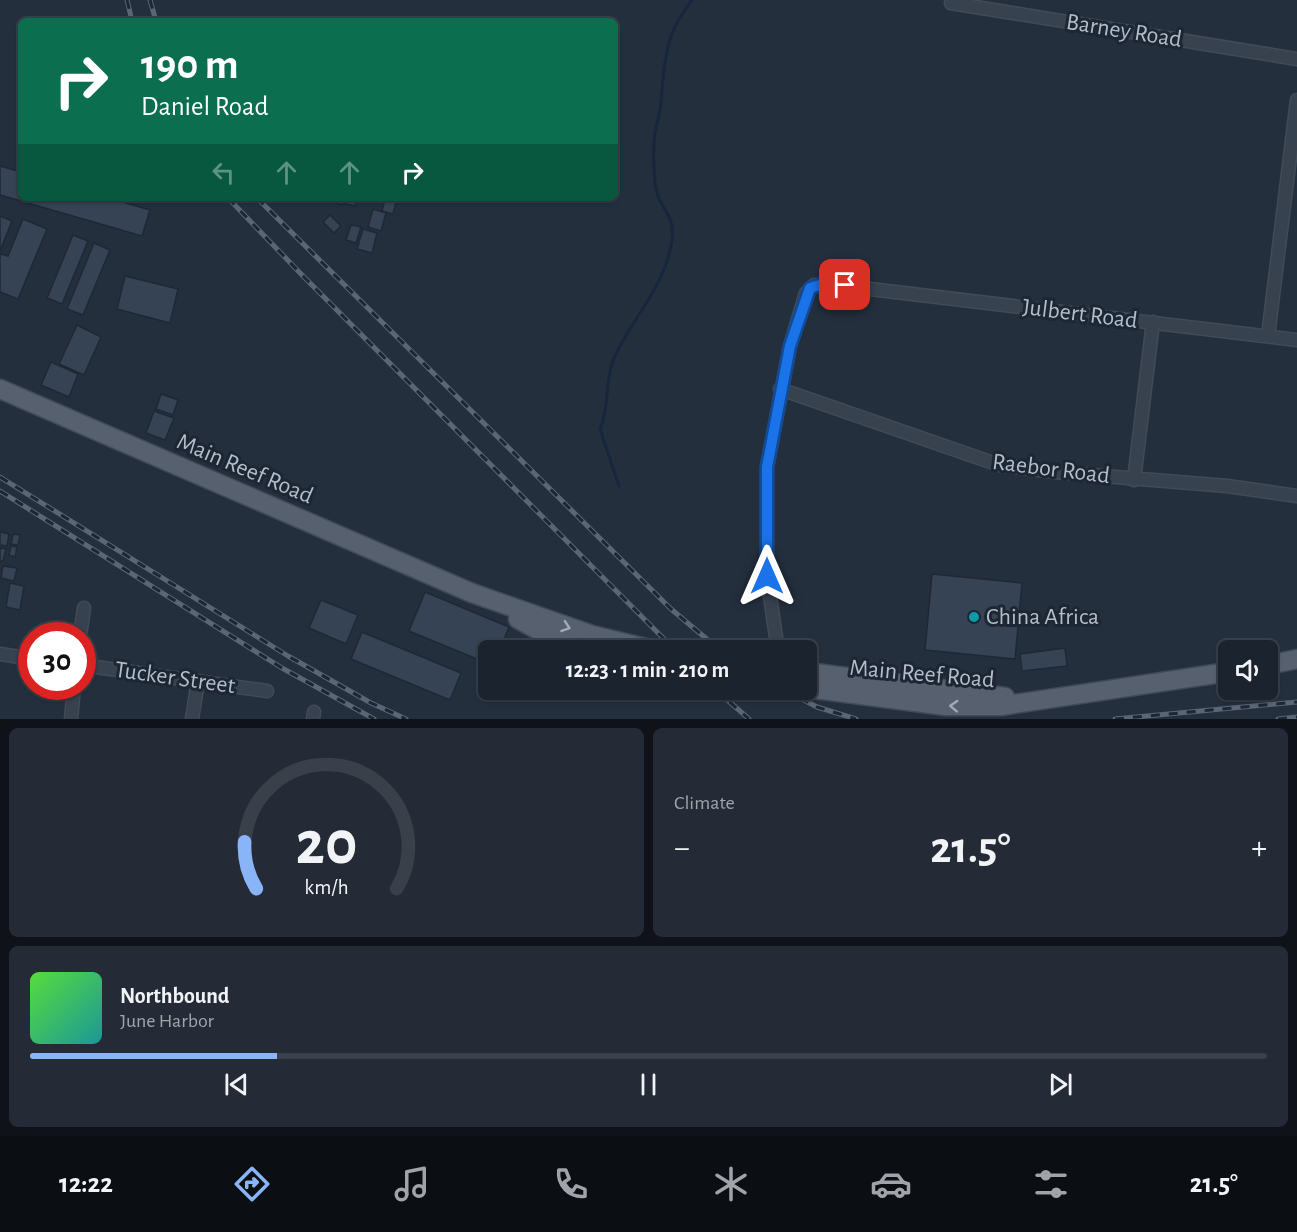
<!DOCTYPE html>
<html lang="en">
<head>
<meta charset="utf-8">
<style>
	:root { --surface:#1b232e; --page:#242b36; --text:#f1f3f6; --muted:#a0a4aa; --line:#39404a; --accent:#8ab4f8 }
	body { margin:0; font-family:"Alegreya Sans",sans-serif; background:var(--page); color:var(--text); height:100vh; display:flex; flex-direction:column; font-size:22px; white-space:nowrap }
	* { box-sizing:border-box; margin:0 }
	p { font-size:20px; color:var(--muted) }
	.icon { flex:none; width:33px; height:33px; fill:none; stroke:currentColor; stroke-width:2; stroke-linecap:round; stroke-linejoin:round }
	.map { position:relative; height:719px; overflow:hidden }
	.sheet { display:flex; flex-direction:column; gap:9px; padding:9px; background:#0f1319; flex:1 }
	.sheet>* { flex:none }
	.banner { position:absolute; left:18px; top:18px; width:600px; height:183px; border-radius:9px; box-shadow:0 2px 4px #0004,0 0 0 2px var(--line); background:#0b6e4f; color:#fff; overflow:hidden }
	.tools { position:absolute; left:1218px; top:640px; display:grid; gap:12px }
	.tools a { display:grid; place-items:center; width:60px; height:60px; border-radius:9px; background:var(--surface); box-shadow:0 2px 4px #0004,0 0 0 2px var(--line); font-size:30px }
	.speed { position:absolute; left:18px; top:622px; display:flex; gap:12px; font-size:30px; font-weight:700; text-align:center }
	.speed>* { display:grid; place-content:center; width:78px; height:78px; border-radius:50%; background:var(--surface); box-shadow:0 2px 4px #0004,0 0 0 2px var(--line); line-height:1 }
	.speed .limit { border:9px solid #d22; background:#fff; color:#111 }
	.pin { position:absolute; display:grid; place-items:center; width:51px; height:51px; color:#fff; margin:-26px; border-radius:12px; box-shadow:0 3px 9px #0006 }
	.me { position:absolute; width:66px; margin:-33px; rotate:0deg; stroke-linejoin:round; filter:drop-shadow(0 0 4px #0008) }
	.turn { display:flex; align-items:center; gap:21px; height:126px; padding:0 24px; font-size:27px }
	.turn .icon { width:78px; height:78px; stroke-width:2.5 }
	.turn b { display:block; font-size:42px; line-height:51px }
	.lanes { display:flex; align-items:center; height:57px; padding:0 24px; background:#0003; justify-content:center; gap:30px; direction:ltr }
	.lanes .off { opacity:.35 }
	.big { font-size:45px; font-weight:700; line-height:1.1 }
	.sheet .tile { flex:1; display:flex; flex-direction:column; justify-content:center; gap:9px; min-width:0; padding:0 21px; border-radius:9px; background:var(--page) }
	.sheet .dial { align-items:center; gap:0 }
	.dial svg { height:156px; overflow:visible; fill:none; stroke:var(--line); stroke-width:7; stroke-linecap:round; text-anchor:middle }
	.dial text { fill:var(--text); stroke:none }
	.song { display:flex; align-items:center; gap:18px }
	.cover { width:72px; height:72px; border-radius:9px; background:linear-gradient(135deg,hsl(110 70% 55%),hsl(180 70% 35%)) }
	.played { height:6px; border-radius:3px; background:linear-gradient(90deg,var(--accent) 20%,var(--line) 20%) }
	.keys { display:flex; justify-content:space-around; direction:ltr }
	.heat { display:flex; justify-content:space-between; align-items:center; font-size:33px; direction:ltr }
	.sheet .tiles { flex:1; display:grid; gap:9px; grid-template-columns:1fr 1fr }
	.tile:last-child { grid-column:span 2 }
	.trip { position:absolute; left:478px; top:640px; width:339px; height:60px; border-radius:9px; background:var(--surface); box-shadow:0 2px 4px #0004,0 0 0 2px var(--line); font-weight:700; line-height:60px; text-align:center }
	.dock { display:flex; height:96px; justify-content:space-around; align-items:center; background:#0b0e12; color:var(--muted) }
	.dock .icon { width:42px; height:42px }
	.dock .current { color:var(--accent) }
	.dock b { font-size:27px; color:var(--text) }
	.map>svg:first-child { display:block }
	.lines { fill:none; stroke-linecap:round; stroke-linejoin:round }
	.stream { stroke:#17263c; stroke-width:3 }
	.building { fill:#364354; stroke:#1f2835; stroke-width:1.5 }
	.minor-casing { stroke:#414a57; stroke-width:15 }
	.primary-casing { stroke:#414a57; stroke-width:21 }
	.minor { stroke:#38414e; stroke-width:12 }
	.primary { stroke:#56606e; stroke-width:18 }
	.rail-casing { stroke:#5a6575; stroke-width:5 }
	.rail { stroke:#1d2633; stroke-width:3; stroke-dasharray:9; stroke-linecap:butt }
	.oneway { stroke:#a1aab7 }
	.route-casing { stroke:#114b97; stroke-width:15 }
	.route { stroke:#1a73e8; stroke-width:10 }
	.culture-dot { fill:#0f9aa8; stroke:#1d2633; stroke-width:2 }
	.labels { text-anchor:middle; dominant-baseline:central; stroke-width:6; stroke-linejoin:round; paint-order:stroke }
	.street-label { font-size:24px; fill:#b4bcc9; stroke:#1d2633 }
	.poi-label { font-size:24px; fill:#b4bcc9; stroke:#1d2633; text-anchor:start }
</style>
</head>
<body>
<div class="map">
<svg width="1297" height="719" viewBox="0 0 1297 719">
	<rect width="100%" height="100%" fill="#242f3e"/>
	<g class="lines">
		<path class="stream" d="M619,486L600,429C610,406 604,382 614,358C632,318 666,286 672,240C675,213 660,210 656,189C654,178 653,155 654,143C654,130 660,116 661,103C663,79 664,54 673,31C677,20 685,10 692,0"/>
	</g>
	<g class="building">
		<polygon points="0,166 21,172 21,198 109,198 150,210 142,236 0,195"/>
		<polygon points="322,198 345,198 342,205"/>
		<polygon points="347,198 357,198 355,206 346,204"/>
		<polygon points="385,199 396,202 393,214 382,211"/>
		<polygon points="373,209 386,213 381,231 368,227"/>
		<polygon points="330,215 341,226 334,233 323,222"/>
		<polygon points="0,216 12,221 0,251"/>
		<polygon points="23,219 47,229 18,299 0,292 0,256 1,254 8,256"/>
		<polygon points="351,225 361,227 356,243 346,240"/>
		<polygon points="363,229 377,233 372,253 357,249"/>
		<polygon points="73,235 88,241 62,304 47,298"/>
		<polygon points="94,243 110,250 83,315 67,309"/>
		<polygon points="125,276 178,289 170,323 117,309"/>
		<polygon points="77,325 101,337 84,375 59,364"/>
		<polygon points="51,362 78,374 69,397 41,385"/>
		<polygon points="161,394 178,400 173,415 156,409"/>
		<polygon points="154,411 174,418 165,440 146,433"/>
		<polygon points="0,532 9,534 7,546 0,545"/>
		<polygon points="13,534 20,535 18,545 11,544"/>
		<polygon points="11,546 17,547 15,557 9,555"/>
		<polygon points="0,548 6,549 3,561 0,561"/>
		<polygon points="3,566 17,568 14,581 1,578"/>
		<polygon points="932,574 1022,583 1015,659 925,650"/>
		<polygon points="10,583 24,586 20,610 6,607"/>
		<polygon points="425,592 509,627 499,651 489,651 489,664 409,631"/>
		<polygon points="321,600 358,615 346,644 309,628"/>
		<polygon points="362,632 461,673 450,700 351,659"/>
		<polygon points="1065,648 1067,666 1022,671 1020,654"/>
	</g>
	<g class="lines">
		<g class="minor-casing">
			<g id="minor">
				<polyline points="951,3 1297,59"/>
				<polyline points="1268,336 1297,100"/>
				<polyline points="780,389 999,465 1054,472 1227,486 1297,496"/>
				<polyline points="1134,480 1153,322"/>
				<polyline points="80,636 84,608"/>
				<polyline points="778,651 767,576 767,467 790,346 806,293 814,285 845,286 1297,340"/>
				<polyline points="0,654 32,659"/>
				<polyline points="82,665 267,691"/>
				<polyline points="71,719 74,687"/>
				<polyline points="192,719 198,681"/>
				<polyline points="313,719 314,712"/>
			</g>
		</g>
		<g class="primary-casing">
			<g id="primary">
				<polyline points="0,389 472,593 592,635 658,651"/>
				<polyline points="518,619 545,634 589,651"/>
				<polyline points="1268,665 1297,659"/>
				<polyline points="807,672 1005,697"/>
				<polyline points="807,688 946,706 1001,706 1228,672"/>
			</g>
		</g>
		<use href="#minor" class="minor"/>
		<use href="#primary" class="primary"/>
		<g class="rail-casing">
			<g id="rail">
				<polyline points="127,0 132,21"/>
				<polyline points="150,0 156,21"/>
				<polyline points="228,198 302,275 676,651"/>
				<polyline points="257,198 671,609 721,651"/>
				<polyline points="0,477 288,656 371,703 406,719"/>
				<polyline points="0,491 282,668 374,719"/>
				<polyline points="716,690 749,719"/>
				<polyline points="784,690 817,707 856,719"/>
				<polyline points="1115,719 1297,702"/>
				<polyline points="1278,719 1297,717"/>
			</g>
		</g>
		<use href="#rail" class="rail"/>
	</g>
	<defs><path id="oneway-chevron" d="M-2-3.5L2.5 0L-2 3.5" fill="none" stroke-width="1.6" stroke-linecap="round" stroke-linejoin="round" transform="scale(1.5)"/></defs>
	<g class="oneway">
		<use href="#oneway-chevron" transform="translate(566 627) rotate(19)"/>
		<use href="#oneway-chevron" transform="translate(954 706) rotate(-177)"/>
	</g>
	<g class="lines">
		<g class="route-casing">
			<polyline id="route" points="767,576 767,467 790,346 810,288 823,284 845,285"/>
		</g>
		<use href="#route" class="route"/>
	</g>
	<circle class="culture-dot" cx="974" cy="617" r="6"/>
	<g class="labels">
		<g class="street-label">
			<text transform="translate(1124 31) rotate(9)">Barney Road</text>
			<text transform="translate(1080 314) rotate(7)">Julbert Road</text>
			<text transform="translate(245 469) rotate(23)">Main Reef Road</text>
			<text transform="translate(1051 469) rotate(7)">Raebor Road</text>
			<text transform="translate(922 674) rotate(5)">Main Reef Road</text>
			<text transform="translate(175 678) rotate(8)">Tucker Street</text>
		</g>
		<g class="poi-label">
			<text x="986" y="617">China Africa</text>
		</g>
	</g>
</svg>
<div class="tools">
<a><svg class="icon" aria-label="sound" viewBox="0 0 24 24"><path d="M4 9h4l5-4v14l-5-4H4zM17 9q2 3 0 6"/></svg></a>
</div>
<div class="speed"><div class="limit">30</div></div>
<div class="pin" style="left:845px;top:285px;background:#d93025"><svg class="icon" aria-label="arrive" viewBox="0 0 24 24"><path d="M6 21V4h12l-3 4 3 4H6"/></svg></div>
<svg class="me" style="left:767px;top:576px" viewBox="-20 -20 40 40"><path d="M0-17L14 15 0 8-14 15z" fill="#1a73e8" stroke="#fff" stroke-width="4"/></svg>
<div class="trip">12:23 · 1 min · 210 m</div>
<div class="banner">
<div class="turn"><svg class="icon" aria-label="right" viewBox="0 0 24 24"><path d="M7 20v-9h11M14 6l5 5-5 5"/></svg><div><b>190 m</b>Daniel Road</div></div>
<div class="lanes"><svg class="icon off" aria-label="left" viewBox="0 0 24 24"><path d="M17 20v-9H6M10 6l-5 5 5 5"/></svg><svg class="icon off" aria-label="ahead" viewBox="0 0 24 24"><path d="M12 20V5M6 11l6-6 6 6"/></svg><svg class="icon off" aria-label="ahead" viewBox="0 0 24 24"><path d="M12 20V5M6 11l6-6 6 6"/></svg><svg class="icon" aria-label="right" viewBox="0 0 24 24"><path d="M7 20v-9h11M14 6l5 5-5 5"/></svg></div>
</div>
</div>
<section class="sheet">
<div class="tiles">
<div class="tile dial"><svg viewBox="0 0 100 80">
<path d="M14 69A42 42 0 1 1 86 69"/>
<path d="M14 69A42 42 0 0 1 8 45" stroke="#8ab4f8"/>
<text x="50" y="56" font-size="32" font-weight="700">20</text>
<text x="50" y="72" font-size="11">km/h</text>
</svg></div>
<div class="tile"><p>Climate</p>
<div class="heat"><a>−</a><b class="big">21.5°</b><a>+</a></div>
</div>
<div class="tile">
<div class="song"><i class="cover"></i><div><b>Northbound</b><p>June Harbor</p></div></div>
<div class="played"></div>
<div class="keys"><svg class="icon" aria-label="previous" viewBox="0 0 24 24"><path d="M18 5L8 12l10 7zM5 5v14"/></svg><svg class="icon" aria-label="pause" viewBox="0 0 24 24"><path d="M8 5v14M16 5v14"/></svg><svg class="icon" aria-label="next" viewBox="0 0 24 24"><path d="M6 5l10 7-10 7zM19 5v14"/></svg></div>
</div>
</div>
</section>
<nav class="dock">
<b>12:22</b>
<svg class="icon current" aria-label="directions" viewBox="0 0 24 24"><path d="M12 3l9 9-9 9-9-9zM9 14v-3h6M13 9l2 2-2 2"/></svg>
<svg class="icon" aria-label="music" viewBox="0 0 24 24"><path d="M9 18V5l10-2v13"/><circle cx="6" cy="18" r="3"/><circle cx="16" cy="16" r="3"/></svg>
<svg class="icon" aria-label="phone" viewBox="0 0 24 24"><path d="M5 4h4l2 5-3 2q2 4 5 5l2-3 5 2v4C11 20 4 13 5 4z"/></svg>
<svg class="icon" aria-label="climate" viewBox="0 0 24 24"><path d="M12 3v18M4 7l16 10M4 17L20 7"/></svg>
<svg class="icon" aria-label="car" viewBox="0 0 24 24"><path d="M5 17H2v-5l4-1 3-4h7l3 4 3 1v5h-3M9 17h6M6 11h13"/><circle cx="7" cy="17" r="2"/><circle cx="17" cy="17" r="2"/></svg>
<svg class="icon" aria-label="filters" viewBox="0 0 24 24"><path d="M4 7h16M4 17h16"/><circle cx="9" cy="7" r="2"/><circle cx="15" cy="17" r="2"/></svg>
<b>21.5°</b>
</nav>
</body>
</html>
